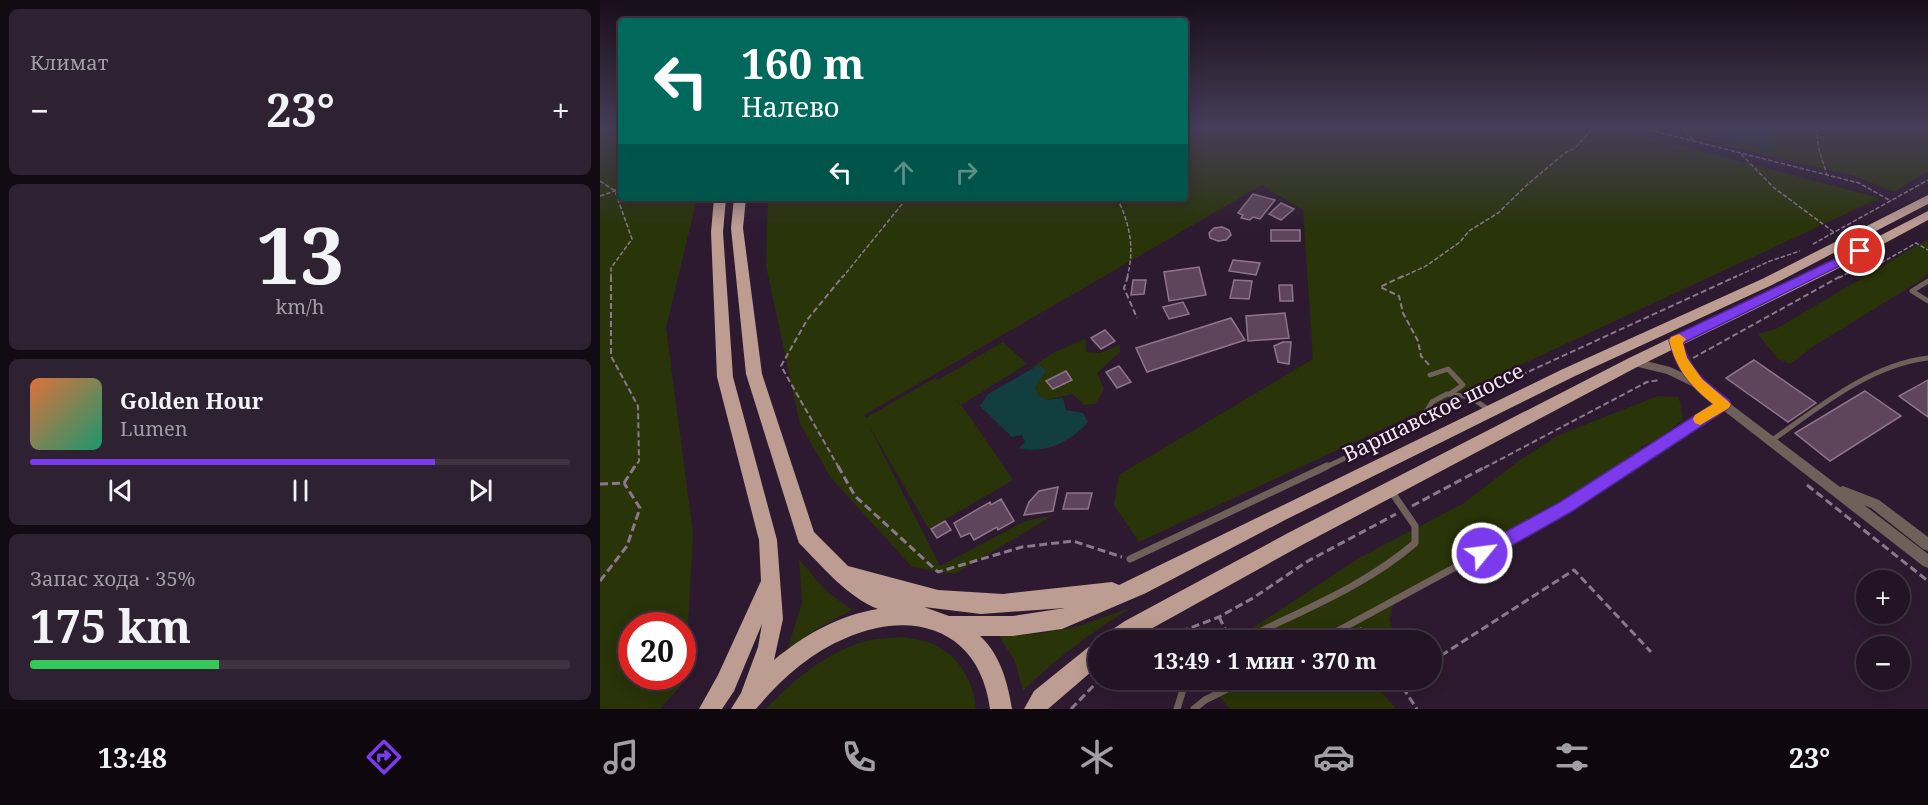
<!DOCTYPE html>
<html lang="ru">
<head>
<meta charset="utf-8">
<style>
	:root { --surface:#221424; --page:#2e2131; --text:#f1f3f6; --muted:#a29ea6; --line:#3f3341; --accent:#7c3aed }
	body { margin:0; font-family:"Noto Serif",serif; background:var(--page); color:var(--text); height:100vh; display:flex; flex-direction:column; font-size:22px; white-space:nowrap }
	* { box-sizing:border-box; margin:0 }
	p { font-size:20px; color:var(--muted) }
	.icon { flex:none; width:33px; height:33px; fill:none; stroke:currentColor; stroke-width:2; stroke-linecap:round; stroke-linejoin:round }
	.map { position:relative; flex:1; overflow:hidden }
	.panel { display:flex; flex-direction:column; gap:9px; padding:9px; background:#130b14; width:600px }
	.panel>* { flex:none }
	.hud { position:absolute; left:18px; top:18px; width:570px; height:183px; border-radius:6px; box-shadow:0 3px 15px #0003,0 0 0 2px var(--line); background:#00695c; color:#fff; overflow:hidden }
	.controls { position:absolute; left:1256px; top:570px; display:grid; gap:12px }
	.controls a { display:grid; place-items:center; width:54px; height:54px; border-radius:50%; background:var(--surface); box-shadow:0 3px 15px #0003,0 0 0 2px var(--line); font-size:30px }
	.speed { position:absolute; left:18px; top:612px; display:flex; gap:12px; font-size:30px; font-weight:700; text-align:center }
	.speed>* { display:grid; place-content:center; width:78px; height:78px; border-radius:50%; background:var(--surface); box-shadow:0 3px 15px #0003,0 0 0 2px var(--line); line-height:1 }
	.speed .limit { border:9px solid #d22; background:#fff; color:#111 }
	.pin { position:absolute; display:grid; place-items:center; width:51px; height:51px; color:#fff; margin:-26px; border:3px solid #fff; border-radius:50%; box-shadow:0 2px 6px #0007 }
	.me { position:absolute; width:66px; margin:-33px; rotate:61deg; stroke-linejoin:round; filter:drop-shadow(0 0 4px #0008) }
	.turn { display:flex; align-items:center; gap:21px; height:126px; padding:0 24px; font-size:27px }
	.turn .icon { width:78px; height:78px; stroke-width:2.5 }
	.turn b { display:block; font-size:42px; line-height:51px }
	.lanes { display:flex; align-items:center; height:57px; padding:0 24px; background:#0003; justify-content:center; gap:30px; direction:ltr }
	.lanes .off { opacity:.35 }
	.big { font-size:45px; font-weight:700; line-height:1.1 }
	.panel .tile { flex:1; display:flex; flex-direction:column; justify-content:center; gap:9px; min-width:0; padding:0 21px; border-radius:9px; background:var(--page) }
	.panel .dial { align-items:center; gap:0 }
	.dial b { font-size:78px; line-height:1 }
	.song { display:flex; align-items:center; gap:18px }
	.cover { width:72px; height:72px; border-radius:9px; background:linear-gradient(135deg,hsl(20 70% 55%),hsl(160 70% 35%)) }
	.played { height:6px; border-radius:3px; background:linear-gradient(90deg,var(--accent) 75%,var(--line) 75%) }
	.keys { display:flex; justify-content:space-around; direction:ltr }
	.heat { display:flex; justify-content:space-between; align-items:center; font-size:33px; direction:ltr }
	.charge { height:9px; border-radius:4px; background:linear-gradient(90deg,#34c759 35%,var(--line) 0) }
	.trip { position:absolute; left:488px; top:630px; width:354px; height:60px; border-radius:30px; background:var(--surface); box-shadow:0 3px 15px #0003,0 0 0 2px var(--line); font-weight:700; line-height:60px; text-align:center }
	.dock { display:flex; height:96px; justify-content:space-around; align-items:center; background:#0e080e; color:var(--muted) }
	.dock .icon { width:42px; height:42px }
	.dock .current { color:var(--accent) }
	.dock b { font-size:27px; color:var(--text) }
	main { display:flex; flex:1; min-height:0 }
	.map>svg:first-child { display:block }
	.green { fill:#293409; fill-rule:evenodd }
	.water { fill:#133e3f }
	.building { fill:#5e455b; stroke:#90748c; stroke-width:1.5 }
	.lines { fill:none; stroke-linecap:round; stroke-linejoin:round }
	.path-far2 { stroke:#8a798b; stroke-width:1.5; stroke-dasharray:4.5 2; stroke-linecap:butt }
	.path-far1 { stroke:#8a798b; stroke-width:2; stroke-dasharray:6 3; stroke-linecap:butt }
	.path { stroke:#8a798b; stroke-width:3; stroke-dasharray:8 4; stroke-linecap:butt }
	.service-far1 { stroke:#6f605a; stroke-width:5 }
	.service { stroke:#6f605a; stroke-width:7 }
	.minor { fill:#6f605a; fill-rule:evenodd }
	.primary { fill:#bd9d92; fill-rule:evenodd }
	.route { fill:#7c3aed; stroke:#51269a; stroke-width:1.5 }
	.slow { fill:#f59e0b }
	.labels { text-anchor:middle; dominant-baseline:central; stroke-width:5; stroke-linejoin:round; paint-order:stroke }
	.street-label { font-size:21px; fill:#f5e7f5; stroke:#241126 }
</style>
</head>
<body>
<main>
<section class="panel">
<div class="tile"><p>Климат</p>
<div class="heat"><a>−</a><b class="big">23°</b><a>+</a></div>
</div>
<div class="tile dial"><b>13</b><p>km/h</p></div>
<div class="tile">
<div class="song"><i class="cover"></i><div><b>Golden Hour</b><p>Lumen</p></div></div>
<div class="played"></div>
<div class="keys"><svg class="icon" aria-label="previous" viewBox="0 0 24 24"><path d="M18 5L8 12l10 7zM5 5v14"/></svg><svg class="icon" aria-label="pause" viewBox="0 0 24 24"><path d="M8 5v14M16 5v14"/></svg><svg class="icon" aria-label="next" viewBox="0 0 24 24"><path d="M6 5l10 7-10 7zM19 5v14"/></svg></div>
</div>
<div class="tile"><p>Запас хода · 35%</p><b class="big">175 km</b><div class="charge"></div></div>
</section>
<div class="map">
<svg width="1328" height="709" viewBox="0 0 1328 709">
	<rect width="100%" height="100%" fill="#2e1a30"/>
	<g class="green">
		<path d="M0,128H21V198H97L66,328L93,533L85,681L60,709H0ZM32,626H82V676H32Z"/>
		<polygon points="585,128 1014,128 1280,198 539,542 514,505 519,475 713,359 703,210 662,185 264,415 266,418 335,378 338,380 403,342 427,364 361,405 353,397 365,410 413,480 329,529 268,424 340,566 425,521 452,516 355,574 312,567 231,478 200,424 166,266 168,198 585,198"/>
		<path d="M1072,128H1100L1097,134C1119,139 1141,140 1162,147L1168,133H1175V128H1328V171L1294,192L1255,176L1107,141Z"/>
		<polygon points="1328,239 1328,273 1321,280 1214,346 1190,364 1177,358 1158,334 1176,329"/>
		<polygon points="485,339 486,352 500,353 520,345 520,352 497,373 504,389 495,404 484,405 473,394 446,400 438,395 435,388 446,370 439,365 429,369 453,353"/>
		<polygon points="1058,396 1079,397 1083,420 1055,441 1042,446 1034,458 1007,475 942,511 866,560 797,594 789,619 797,640 634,640 759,558 864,503 920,460 959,435"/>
		<polygon points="199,559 226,591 252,610 220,627 188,648 202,603"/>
		<path d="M530,608C491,633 456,658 423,691L415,661L399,636L436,634L476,627Z"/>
		<path d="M303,637C313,639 326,640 335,645C360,657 374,683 376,709H166C195,679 225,653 266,641C277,638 291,638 303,637Z"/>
		<polygon points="606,680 788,680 782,692 796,709 630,709"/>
	</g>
	<g class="water">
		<path d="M1100,128H1175L1176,133L1169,134L1176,140L1174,147C1163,147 1156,144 1145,142C1129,139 1113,138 1097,134Z"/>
		<path d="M439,365L446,370L435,388L438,395L446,400L463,398L466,410L483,413L488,422C471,441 445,455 419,448L425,442L422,435L412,437L380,406L388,394Z"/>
	</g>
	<g class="building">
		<polygon points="653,194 675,200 660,219 653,217 650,220 641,218 643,215 638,213"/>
		<polygon points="681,203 694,209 681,220 669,214"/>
		<polygon points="622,227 629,230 631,235 626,240 618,241 610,238 609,233 614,228"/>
		<rect x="671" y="230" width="29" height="11"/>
		<polygon points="633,260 660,263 656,275 629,271"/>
		<polygon points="599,267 606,295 569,301 564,272"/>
		<polygon points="533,280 546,280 544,294 531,295"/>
		<polygon points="634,280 652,281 649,299 630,298"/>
		<polygon points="679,285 692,285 693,301 680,301"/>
		<polygon points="583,302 589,314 569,319 563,307"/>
		<polygon points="685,313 689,338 648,341 646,316"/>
		<polygon points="631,318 645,340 547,372 536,348"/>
		<polygon points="505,330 515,341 501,349 491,338"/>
		<polygon points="683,342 691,342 689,364 678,362 674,346"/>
		<polygon points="1154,360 1216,403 1188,422 1126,378"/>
		<polygon points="519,366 531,382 517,388 506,372"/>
		<polygon points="466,371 472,380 453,389 446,381"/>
		<polygon points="1328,380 1328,417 1299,396"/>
		<polygon points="1265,391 1301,416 1230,461 1195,433"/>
		<polygon points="458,487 453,511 424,515 429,502 439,491"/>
		<polygon points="467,493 492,493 488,509 463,509"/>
		<polygon points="401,499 414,521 398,530 397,527 374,540 370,533 361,537 354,523 390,502 391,505"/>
		<polygon points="345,521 351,530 337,538 331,529"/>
	</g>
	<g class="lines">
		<g class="path-far2">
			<polyline points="1042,128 1259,183 1291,201"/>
			<polyline points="1080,128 1094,140"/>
			<polyline points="1217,128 1218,146 1227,175"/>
			<polyline points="1141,154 1173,187 1235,233"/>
			<polyline points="0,181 15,191 32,239 11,268 11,278"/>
			<polyline points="0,196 15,191 21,183"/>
			<path d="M517,198C530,224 535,249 527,278"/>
			<polyline points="1213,244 1328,180"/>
			<polyline points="242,278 307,198"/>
			<polyline points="800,278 826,266 860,242 869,231 898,213 928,184 965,153 975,148 993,128"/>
			<polyline points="1133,278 1170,261 1200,251"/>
			<polyline points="1239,278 1253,270 1274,267 1316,243 1328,250"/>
		</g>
		<g class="path-far1">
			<polyline points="11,276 11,356 38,406 39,461 34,468"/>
			<polyline points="528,276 524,288 537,318"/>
			<polyline points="803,276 780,287 799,296 803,313 818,341 821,356 831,367"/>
			<polyline points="1093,358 1241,276"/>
			<polyline points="880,394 1137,276"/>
			<polyline points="239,468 181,366 207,320 243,276"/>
			<polyline points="884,468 1047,382 1060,380"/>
		</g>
		<g class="path">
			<polyline points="238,466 255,496 338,572 422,547 473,541 522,557"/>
			<polyline points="0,484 24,483 35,466"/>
			<polyline points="1207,485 1328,581"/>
			<polyline points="812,506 887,466"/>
			<polyline points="0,581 27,546 40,508 24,483"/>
			<polyline points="619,617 631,640"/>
			<polyline points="760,628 769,640"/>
			<polyline points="558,640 619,617 653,598 708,561 796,514"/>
			<polyline points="681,640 713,633"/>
			<polyline points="831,662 974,570 1051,652"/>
			<polyline points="804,680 799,682 817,709"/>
			<polyline points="471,709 499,680"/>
		</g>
		<g class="service-far1">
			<polyline points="1328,281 1312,291 1328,301"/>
			<polyline points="830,375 848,369 863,385 851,393"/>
			<path d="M1171,441C1218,408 1269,365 1328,358"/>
			<polyline points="724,468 819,423 832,402 847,394 870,397 891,411"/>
			<polyline points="1026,468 1123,405"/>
		</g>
		<g class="service">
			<polyline points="530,559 727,466"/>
			<path d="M643,640C702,610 764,587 815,543V526L791,491"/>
			<polyline points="721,640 966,507 1028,466"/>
			<polyline points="577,709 586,680"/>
			<polyline points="594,709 605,700 645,680"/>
		</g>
		<polygon class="minor" points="1075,337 1080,341 1085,358 1099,380 1240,487 1243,486 1279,500 1328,537 1328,551 1323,549 1271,508 1264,505 1328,554 1328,568 1323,566 1092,386 1067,374 1030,365 1029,362 1034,358 1070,367 1083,373 1075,358 1070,341"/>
		<g class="primary">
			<path d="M1328,195V204L1172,285L973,377L685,520L546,593L462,629L413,636H380C400,654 408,683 412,709H390C380,630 314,608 246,638C210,653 180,680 156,709H131L141,693L158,647L162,624L134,691L122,709H99L118,675L161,581L159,540L117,377L111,232L114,198H126L123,232L133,377L177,540L183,619L174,660C204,635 239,615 278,609C246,596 223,567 199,543L197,537L146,374L131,228L134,198H146L143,228L162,374L214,532L248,566L338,590L403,594L512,582L519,585L963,369L1162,279ZM324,607L381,614L465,608L413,616H349Z"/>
			<polygon points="1328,211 1328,220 1235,270 1039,366 702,545 531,640 504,640 507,633 525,621 688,533 1029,358 1225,264"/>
			<polygon points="498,642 498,666 448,709 424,709 434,691 491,645"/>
		</g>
	</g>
	<linearGradient id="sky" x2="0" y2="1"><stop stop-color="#190e1a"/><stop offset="0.56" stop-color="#463e59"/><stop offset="1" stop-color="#463e59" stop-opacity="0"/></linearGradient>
	<rect width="1328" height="227" fill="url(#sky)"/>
	<path class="route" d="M1260,247L1266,251L1264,254L1083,343C1090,371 1107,383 1129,400L1131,404L1129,408L971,512L888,559L882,561L876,559L873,553L876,548L960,502L1113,404C1090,386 1076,369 1069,340L1071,337Z"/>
	<path class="slow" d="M1079,334L1086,339L1083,343L1087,358L1102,379L1131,404L1129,408L1100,425L1095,423L1093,419L1095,415L1113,404C1090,386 1076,369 1069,340L1071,337Z"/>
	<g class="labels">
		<g class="street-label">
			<text transform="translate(833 412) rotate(-26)">Варшавское шоссе</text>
		</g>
	</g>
</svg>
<div class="controls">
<a>+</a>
<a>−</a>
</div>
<div class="speed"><div class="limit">20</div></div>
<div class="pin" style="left:1260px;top:251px;background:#d93025"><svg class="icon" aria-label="arrive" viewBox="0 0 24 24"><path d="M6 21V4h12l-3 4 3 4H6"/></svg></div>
<svg class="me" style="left:882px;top:553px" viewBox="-20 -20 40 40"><circle r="17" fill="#7c3aed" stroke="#fff" stroke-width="3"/><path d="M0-11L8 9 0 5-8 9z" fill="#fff"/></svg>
<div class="trip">13:49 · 1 мин · 370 m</div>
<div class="hud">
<div class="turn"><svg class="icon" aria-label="left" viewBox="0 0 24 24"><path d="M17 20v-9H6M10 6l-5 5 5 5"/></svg><div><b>160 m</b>Налево</div></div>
<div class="lanes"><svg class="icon" aria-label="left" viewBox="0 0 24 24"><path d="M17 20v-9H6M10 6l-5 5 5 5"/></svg><svg class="icon off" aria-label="ahead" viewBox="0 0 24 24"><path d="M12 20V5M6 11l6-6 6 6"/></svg><svg class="icon off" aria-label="right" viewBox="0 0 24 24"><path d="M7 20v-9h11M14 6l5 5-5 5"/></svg></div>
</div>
</div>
</main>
<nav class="dock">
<b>13:48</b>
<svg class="icon current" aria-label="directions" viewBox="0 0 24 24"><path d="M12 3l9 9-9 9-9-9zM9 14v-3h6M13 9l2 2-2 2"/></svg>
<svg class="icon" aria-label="music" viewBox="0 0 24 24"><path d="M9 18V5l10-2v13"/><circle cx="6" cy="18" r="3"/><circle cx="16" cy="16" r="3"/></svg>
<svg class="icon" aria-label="phone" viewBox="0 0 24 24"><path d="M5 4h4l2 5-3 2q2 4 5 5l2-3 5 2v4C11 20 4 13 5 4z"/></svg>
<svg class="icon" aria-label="climate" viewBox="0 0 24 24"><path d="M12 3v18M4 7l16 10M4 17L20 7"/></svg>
<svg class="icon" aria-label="car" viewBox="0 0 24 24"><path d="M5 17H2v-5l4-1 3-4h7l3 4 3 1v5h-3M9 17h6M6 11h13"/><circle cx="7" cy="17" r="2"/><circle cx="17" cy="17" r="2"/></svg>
<svg class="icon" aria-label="filters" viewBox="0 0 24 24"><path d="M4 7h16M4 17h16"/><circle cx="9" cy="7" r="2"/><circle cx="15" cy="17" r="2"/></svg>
<b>23°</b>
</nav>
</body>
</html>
